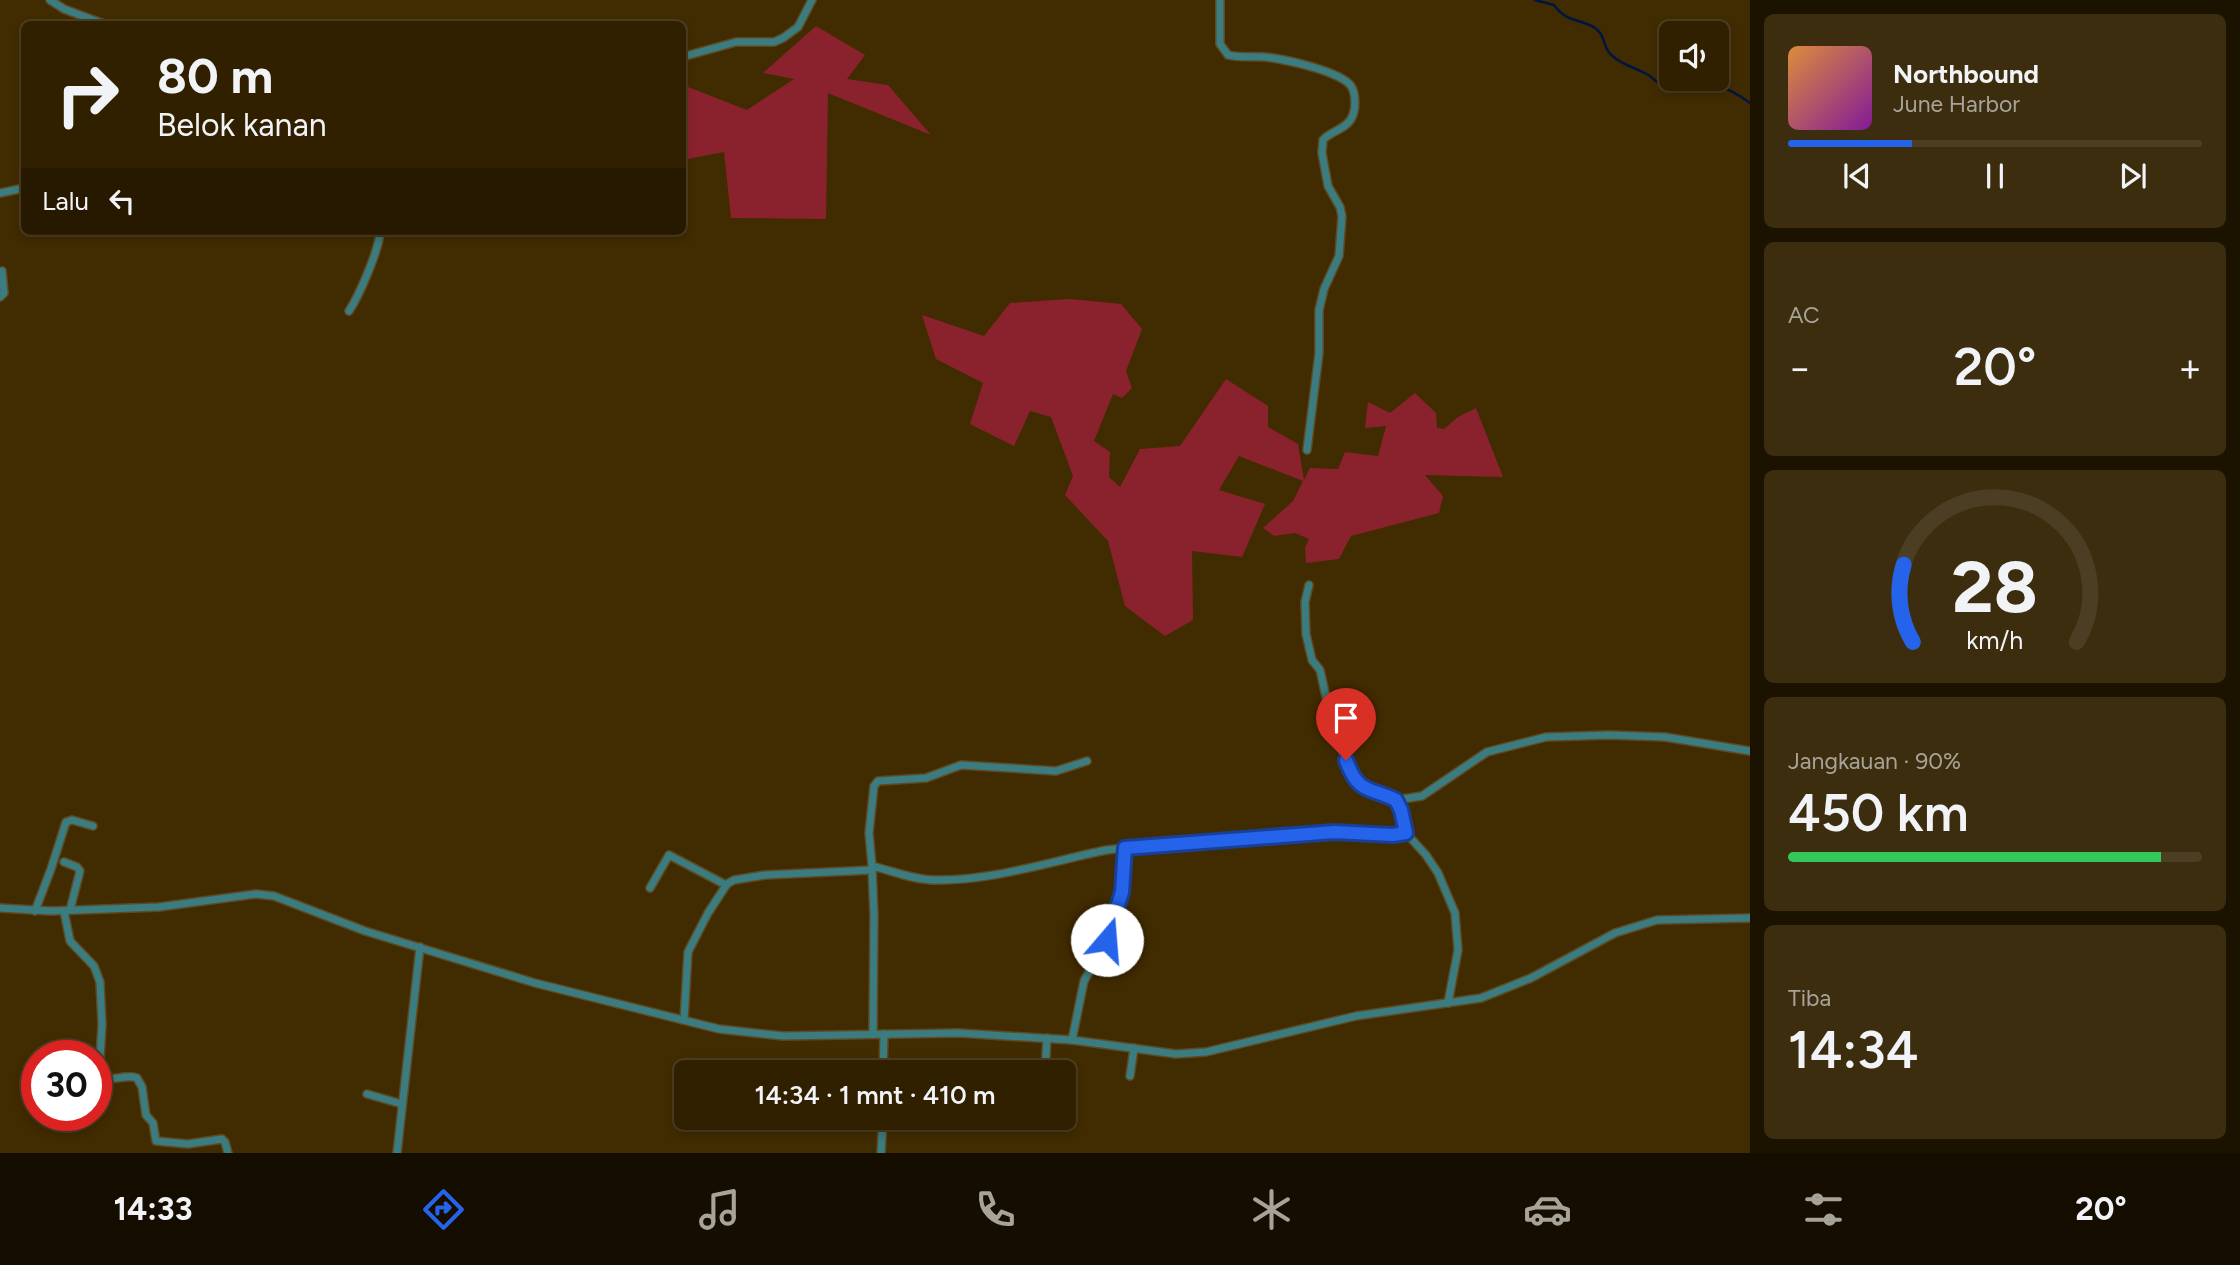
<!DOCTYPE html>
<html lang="id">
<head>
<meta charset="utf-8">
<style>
	:root { --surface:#312000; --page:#3d2d0f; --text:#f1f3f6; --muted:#a8a399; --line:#4c3e22; --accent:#2563eb }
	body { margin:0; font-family:Figtree,sans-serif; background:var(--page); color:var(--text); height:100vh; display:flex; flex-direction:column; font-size:26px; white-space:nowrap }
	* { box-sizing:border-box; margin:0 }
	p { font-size:23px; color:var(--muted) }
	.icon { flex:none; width:38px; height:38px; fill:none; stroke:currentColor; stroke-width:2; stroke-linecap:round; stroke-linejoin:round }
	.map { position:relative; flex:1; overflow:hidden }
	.panel { display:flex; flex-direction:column; gap:14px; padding:14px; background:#1b1200; width:490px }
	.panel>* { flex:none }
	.top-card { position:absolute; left:21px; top:21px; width:665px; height:214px; border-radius:10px; box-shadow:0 4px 10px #0003,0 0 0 2px var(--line); background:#312000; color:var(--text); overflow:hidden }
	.controls { position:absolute; left:1659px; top:21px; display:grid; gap:14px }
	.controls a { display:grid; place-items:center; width:70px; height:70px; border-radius:10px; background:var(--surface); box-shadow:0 4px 10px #0003,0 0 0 2px var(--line); font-size:35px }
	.speed { position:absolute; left:21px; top:1040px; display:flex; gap:14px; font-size:35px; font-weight:700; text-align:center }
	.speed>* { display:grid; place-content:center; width:91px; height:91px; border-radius:50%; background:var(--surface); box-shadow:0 4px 10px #0003,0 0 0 2px var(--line); line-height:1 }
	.speed .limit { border:10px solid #d22; background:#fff; color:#111 }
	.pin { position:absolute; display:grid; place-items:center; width:60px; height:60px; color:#fff; margin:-72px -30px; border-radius:50% 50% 50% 0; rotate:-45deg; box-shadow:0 0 7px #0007 }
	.pin .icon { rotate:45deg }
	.me { position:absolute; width:77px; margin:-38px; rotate:18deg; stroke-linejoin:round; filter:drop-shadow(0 0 5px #0008) }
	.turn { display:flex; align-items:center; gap:24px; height:147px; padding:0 21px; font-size:32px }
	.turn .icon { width:91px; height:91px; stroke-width:2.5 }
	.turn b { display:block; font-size:49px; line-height:60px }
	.then { display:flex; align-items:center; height:66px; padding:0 21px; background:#0003; gap:14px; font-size:26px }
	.big { font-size:52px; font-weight:600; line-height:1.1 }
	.panel .card { flex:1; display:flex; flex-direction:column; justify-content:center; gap:10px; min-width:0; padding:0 24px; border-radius:10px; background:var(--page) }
	.panel .dial { align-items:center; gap:0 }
	.dial svg { height:182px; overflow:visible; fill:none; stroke:var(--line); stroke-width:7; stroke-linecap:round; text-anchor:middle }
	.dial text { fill:var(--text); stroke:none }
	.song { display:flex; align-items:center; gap:21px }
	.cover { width:84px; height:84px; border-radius:10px; background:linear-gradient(135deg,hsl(30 70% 55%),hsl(290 70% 35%)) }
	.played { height:7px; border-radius:4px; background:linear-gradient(90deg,var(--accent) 30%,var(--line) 30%) }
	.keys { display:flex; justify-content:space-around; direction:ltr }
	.heat { display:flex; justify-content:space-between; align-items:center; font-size:38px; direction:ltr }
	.charge { height:10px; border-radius:5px; background:linear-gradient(90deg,#34c759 90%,var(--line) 0) }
	.trip { position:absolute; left:674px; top:1060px; width:402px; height:70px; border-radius:10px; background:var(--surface); box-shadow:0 4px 10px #0003,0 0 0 2px var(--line); font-weight:600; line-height:70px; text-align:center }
	.dock { display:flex; height:112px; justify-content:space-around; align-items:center; background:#140d00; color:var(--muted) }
	.dock .icon { width:49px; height:49px }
	.dock .active { color:var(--accent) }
	.dock b { font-size:32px; color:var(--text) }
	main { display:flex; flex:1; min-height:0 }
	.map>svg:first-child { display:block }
	.green { fill:#8a222d }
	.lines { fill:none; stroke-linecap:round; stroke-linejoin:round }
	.stream { stroke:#001540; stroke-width:2.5 }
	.street-casing { stroke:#5e4a22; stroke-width:10 }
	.street { stroke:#3a7c7f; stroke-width:7 }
	.route-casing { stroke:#184099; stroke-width:18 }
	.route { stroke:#2563eb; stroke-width:12 }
</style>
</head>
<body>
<main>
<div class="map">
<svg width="1750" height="1153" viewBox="0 0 1750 1153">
	<rect width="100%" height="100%" fill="#412b00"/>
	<g class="green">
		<polygon points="816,26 865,55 847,79 888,85 931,135 828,93 826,219 731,218 724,152 688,159 683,158 683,85 747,110 794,79 763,73"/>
		<polygon points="1070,299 1121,304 1142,329 1126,371 1132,388 1122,398 1113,394 1094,441 1110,452 1109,477 1120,487 1140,449 1180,446 1226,379 1268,406 1268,427 1298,444 1304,480 1310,468 1338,469 1345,452 1378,456 1386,426 1365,428 1368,402 1390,413 1415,393 1436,413 1437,428 1444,429 1458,417 1476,408 1503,477 1425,475 1443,496 1439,513 1351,536 1339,559 1306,563 1305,548 1309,539 1295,533 1274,536 1263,528 1293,501 1303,481 1239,456 1219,490 1265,504 1242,557 1192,551 1193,620 1165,636 1125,606 1108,541 1065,495 1073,476 1051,417 1030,411 1014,446 970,424 983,383 936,359 922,315 984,336 1010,303"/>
	</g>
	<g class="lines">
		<path class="stream" d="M1535,0L1554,5C1568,24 1580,18 1595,28C1604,34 1603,43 1608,51C1617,64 1638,68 1650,76C1654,79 1658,84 1663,86C1681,94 1703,84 1722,88C1730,89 1743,98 1750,103"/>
		<g class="street-casing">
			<g id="street">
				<polyline points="50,0 64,9 104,24"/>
				<path d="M1220,0V44L1228,55C1240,58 1253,56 1265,57C1284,59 1340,71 1351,86C1356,93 1356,110 1352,117C1347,129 1331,131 1323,140L1322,153L1328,186L1340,207L1342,216L1339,256L1324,289L1319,310V353L1307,450"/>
				<polyline points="682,57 736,42 774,42 783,38 798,27 812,0"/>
				<polyline points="0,193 24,188"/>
				<polyline points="0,297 4,293 2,271"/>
				<path d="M349,311C359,296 380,248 380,231"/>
				<polyline points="1309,585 1305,602 1306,634 1312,660 1320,670 1331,719 1350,771 1362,788 1392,798 1400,804 1406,833 1426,855 1438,873 1455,913 1458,950 1448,1003"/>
				<path d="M1087,761L1056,771L961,765L926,778L878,781L874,786L869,833L872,866C893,871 914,880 935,880C993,881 1051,861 1107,850L1125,848"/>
				<polyline points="1396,800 1422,796 1487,752 1546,737 1609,735 1665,737 1750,751"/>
				<polyline points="64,862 77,867 80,871 70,910"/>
				<polyline points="872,867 874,915 873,1034"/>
				<polyline points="650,888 669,855 726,885"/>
				<polyline points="0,908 51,911 159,907 256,894 274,896 365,931 535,983 719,1029 783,1036 958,1033 1072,1040 1176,1054 1206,1052 1356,1016 1481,998 1531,978 1615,933 1657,920 1750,918"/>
				<polyline points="35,911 51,869 66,822 72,820 93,826"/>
				<path d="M64,911L70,941L94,966L100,982L102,1024L99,1075C110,1084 125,1073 137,1078L142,1087L146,1115L153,1123L156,1141L188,1144L222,1139L225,1142L228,1153"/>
				<polyline points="684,1020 688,952 708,913 727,884 734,880 765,875 872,870"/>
				<polyline points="1072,1040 1084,981 1107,940 1115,916 1123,887 1125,848 1334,832 1393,835 1406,833"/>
				<polyline points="883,1073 884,1034"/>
				<polyline points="1045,1073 1047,1038"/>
				<polyline points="1130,1076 1134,1048"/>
				<polyline points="367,1094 402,1104"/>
				<polyline points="397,1153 420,947"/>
				<polyline points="881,1153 883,1118"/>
			</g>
		</g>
		<use href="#street" class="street"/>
	</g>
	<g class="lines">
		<g class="route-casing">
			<path id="route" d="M1107,940L1122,892L1125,848L1334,832L1393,835L1406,833L1401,810L1396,800C1369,787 1358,794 1346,760"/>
		</g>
		<use href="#route" class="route"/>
	</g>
</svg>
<div class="controls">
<a><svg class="icon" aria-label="sound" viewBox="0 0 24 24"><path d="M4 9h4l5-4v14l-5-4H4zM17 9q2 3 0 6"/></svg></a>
</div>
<div class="speed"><div class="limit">30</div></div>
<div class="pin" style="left:1346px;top:760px;background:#d93025"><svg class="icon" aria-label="arrive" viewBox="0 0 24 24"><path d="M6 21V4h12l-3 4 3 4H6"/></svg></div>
<svg class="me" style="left:1107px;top:940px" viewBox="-20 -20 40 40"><circle r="19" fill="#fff"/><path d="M0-13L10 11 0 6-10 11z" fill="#2563eb"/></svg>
<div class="trip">14:34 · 1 mnt · 410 m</div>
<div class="top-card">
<div class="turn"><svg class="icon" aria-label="right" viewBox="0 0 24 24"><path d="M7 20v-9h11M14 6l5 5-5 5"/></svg><div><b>80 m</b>Belok kanan</div></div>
<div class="then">Lalu<svg class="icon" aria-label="left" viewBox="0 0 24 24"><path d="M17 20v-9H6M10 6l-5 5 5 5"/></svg></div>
</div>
</div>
<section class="panel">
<div class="card">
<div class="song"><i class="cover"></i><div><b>Northbound</b><p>June Harbor</p></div></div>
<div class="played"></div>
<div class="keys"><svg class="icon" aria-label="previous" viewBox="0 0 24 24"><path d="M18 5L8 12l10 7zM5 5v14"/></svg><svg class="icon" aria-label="pause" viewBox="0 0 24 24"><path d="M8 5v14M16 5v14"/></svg><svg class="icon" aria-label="next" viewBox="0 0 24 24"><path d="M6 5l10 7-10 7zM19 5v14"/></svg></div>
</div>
<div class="card"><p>AC</p>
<div class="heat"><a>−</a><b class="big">20°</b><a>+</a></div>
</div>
<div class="card dial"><svg viewBox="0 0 100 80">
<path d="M14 69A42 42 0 1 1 86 69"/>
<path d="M14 69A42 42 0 0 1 10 35" stroke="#2563eb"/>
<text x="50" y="56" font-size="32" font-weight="700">28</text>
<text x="50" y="72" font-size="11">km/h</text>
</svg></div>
<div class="card"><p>Jangkauan · 90%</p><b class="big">450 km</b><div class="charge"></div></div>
<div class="card"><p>Tiba</p><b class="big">14:34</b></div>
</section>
</main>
<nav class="dock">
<b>14:33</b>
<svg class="icon active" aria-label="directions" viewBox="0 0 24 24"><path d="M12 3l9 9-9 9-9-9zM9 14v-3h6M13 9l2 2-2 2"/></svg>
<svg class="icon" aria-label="music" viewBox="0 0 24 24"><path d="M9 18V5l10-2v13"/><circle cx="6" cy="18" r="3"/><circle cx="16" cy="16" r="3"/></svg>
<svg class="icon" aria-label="phone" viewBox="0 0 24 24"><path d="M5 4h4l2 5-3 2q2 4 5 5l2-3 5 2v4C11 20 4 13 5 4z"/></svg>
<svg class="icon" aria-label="climate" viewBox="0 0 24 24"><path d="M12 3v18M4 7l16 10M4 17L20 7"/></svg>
<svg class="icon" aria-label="car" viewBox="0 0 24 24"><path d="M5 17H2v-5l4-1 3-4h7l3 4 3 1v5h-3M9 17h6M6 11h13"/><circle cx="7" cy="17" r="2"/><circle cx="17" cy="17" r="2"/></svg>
<svg class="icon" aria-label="filters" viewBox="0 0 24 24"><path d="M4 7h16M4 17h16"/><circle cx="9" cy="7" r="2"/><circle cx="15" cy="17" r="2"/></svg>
<b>20°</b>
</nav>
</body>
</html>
